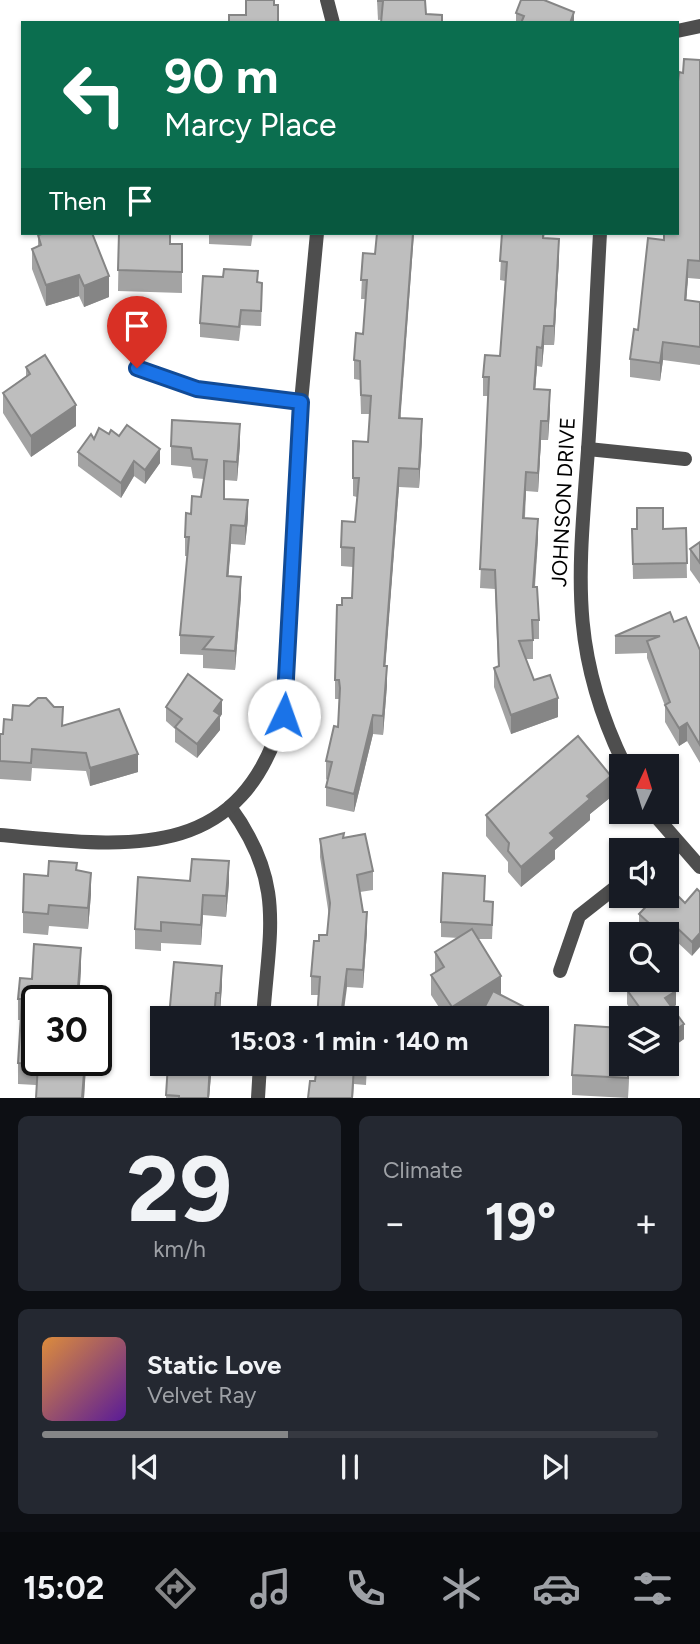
<!DOCTYPE html>
<html lang="en">
<head>
<meta charset="utf-8">
<style>
	:root { --surface:#171b24; --page:#242831; --text:#f1f3f6; --muted:#9ea1a6; --line:#363941; --accent:#858687 }
	body { margin:0; font-family:Figtree,sans-serif; background:var(--page); color:var(--text); height:100vh; display:flex; flex-direction:column; font-size:26px; white-space:nowrap }
	* { box-sizing:border-box; margin:0 }
	p { font-size:23px; color:var(--muted) }
	.icon { flex:none; width:38px; height:38px; fill:none; stroke:currentColor; stroke-width:2; stroke-linecap:round; stroke-linejoin:round }
	.map { position:relative; height:1098px; overflow:hidden }
	.panel { display:flex; flex-direction:column; gap:18px; padding:18px; background:#0d0f14; flex:1 }
	.panel>* { flex:none }
	.banner { position:absolute; left:21px; top:21px; width:658px; height:214px; border-radius:0px; box-shadow:0 2px 5px #0004; background:#0b6e4f; color:#fff; overflow:hidden }
	.needle { width:46px; rotate:4deg }
	.buttons { position:absolute; left:609px; top:754px; display:grid; gap:14px }
	.buttons a { display:grid; place-items:center; width:70px; height:70px; border-radius:0px; background:var(--surface); box-shadow:0 2px 5px #0004; font-size:35px }
	.speed { position:absolute; left:21px; top:985px; display:flex; gap:14px; font-size:35px; font-weight:700; text-align:center }
	.speed>* { display:grid; place-content:center; width:91px; height:91px; border-radius:50%; background:var(--surface); box-shadow:0 2px 5px #0004; line-height:1 }
	.speed .limit { border:4px solid #111; border-radius:10px; background:#fff; color:#111 }
	.pin { position:absolute; display:grid; place-items:center; width:60px; height:60px; color:#fff; margin:-72px -30px; border-radius:50% 50% 50% 0; rotate:-45deg; box-shadow:0 0 7px #0007 }
	.pin .icon { rotate:45deg }
	.me { position:absolute; width:77px; margin:-38px; rotate:3deg; stroke-linejoin:round; filter:drop-shadow(0 0 5px #0008) }
	.turn { display:flex; align-items:center; gap:24px; height:147px; padding:0 28px; font-size:32px }
	.turn .icon { width:91px; height:91px; stroke-width:2.5 }
	.turn b { display:block; font-size:49px; line-height:60px }
	.then { display:flex; align-items:center; height:66px; padding:0 28px; background:#0003; gap:14px; font-size:26px }
	.big { font-size:52px; font-weight:700; line-height:1.1 }
	.panel .card { flex:1; display:flex; flex-direction:column; justify-content:center; gap:10px; min-width:0; padding:0 24px; border-radius:10px; background:var(--page) }
	.panel .dial { align-items:center; gap:0 }
	.dial b { font-size:91px; line-height:1 }
	.song { display:flex; align-items:center; gap:21px }
	.cover { width:84px; height:84px; border-radius:10px; background:linear-gradient(135deg,hsl(30 70% 55%),hsl(270 70% 35%)) }
	.played { height:7px; border-radius:4px; background:linear-gradient(90deg,var(--accent) 40%,var(--line) 40%) }
	.keys { display:flex; justify-content:space-around; direction:ltr }
	.heat { display:flex; justify-content:space-between; align-items:center; font-size:38px; direction:ltr }
	.panel .tiles { flex:1; display:grid; gap:18px; grid-template-columns:1fr 1fr }
	.card:last-child { grid-column:span 2 }
	.trip { position:absolute; left:150px; top:1006px; width:399px; height:70px; border-radius:0px; background:var(--surface); box-shadow:0 2px 5px #0004; font-weight:700; line-height:70px; text-align:center }
	.menu { display:flex; height:112px; justify-content:space-around; align-items:center; background:#090b0e; color:var(--muted) }
	.menu .icon { width:49px; height:49px }
	.menu .active { color:var(--accent) }
	.menu b { font-size:32px; color:var(--text) }
	.map>svg:first-child { display:block }
	.lines { fill:none; stroke-linecap:round; stroke-linejoin:round }
	.street { stroke:#4e4e4e; stroke-width:14 }
	.wall { fill:#a3a3a3 }
	.shaded-wall { fill:#858585 }
	.building { fill:#bebebe; stroke:#858585; stroke-width:2 }
	.route-casing { stroke:#114b97; stroke-width:18 }
	.route { stroke:#1a73e8; stroke-width:12 }
	.labels { text-anchor:middle; dominant-baseline:central; stroke-width:5; stroke-linejoin:round; paint-order:stroke }
	.street-label { font-size:21px; fill:#000; stroke:#fff }
</style>
</head>
<body>
<div class="map">
<svg width="700" height="1098" viewBox="0 0 700 1098">
	<rect width="100%" height="100%" fill="#fff"/>
	<g class="lines">
		<g class="street">
			<polyline points="327,0 333,23"/>
			<polyline points="677,31 700,26"/>
			<path d="M600,233C596,305 593,378 588,450C579,574 568,650 625,766"/>
			<polyline points="137,368 196,389 301,402"/>
			<polyline points="588,449 685,459"/>
			<path d="M230,807C286,883 269,931 263,1018"/>
			<polyline points="652,812 700,867"/>
			<path d="M0,835C125,846 240,866 283,715L301,402L317,233"/>
			<polyline points="663,850 675,841"/>
			<polyline points="560,971 579,916 621,883"/>
			<polyline points="258,1098 260,1064"/>
		</g>
	</g>
	<g class="wall">
		<polygon points="377,0 425,0 426,14 378,20"/>
		<polygon points="516,13 574,23 516,23"/>
		<polygon points="700,60 700,279 688,278 686,300 700,302 700,365 663,360 660,381 630,377 630,359 664,240 683,73"/>
		<polygon points="119,233 171,233 170,244 182,244 182,293 118,291"/>
		<polygon points="209,233 253,233 251,246 209,244"/>
		<polygon points="502,233 545,233 544,238 559,258 554,345 544,345 542,367 537,366 535,389 550,409 548,440 541,440 538,492 526,491 525,518 538,538 535,587 539,620 539,639 533,639 533,659 526,659 534,680 558,717 511,734 494,687 494,668 498,666 495,589 480,588 488,396 483,396 483,377 500,356 505,281 500,280"/>
		<polygon points="38,235 109,297 84,307 79,296 46,306 32,269 32,249 38,247"/>
		<polygon points="363,253 401,418 422,438 419,488 399,487 385,666 387,685 383,735 373,734 354,812 326,806 326,787 327,780 326,779 326,761 338,727 339,699 335,699 335,680 342,605 352,598 353,567 341,566 341,547 355,522 357,497 353,496 353,441 368,442 370,414 361,414 360,380 354,379 354,360 363,334 365,299 361,299"/>
		<polygon points="258,282 262,297 261,326 241,325 239,341 200,337 200,323"/>
		<polygon points="26,367 76,426 31,457 3,413 3,393 26,376"/>
		<polygon points="109,434 160,463 145,484 134,476 121,498 78,466 78,452 94,439"/>
		<polygon points="240,444 237,481 224,480 224,499 248,519 245,545 231,544 228,576 241,596 235,670 203,668 203,655 180,654 180,635 188,556 185,556 185,537 191,514 201,497 204,479 193,478 191,467 171,465 171,446"/>
		<polygon points="686,528 687,578 633,579 632,529"/>
		<polygon points="700,542 700,584 690,570 690,549"/>
		<polygon points="674,622 700,650 700,763 687,741 679,746 665,722 665,706 647,658 647,653 615,654 615,636"/>
		<polygon points="166,707 222,714 220,717 220,730 197,758 175,742 175,729 166,721"/>
		<polygon points="63,726 138,772 90,786 86,771 32,768 31,781 0,779 0,734"/>
		<polygon points="611,797 590,814 590,820 555,850 555,859 521,887 508,872 508,862 486,836 486,815"/>
		<polygon points="344,838 373,871 373,890 360,892 367,931 363,988 347,987 317,1018 318,995 311,995 311,976 319,941 327,935 329,916 320,857 320,839"/>
		<polygon points="77,870 91,894 88,929 49,926 48,935 23,933 23,912 48,876"/>
		<polygon points="190,881 229,882 226,917 203,915 201,945 161,943 161,951 135,949 135,929"/>
		<polygon points="697,889 692,956 675,940 667,949 667,934 646,934 639,928 639,914 685,903"/>
		<polygon points="484,901 493,916 492,939 478,939 501,996 534,1018 485,1007 467,1018 446,1018 431,995 431,975 435,972 435,952 459,938 441,937 441,922"/>
		<polygon points="174,962 222,985 220,1012 216,1012 216,1018 169,1018"/>
		<polygon points="81,968 79,1001 37,1001 37,1060 86,1060 84,1098 36,1098 36,1085 18,1084 18,1063 21,1020 18,1020 18,999 32,979"/>
		<polygon points="627,990 676,1005 672,1008 684,1039 667,1051 667,1018 629,1018 629,1016 633,1013 627,1004"/>
		<polygon points="185,1064 212,1064 209,1098 166,1098 166,1095"/>
		<polygon points="317,1064 367,1064 366,1085 354,1084 353,1098 308,1098 315,1081"/>
		<polygon points="629,1064 628,1098 572,1095 572,1075"/>
	</g>
	<g class="shaded-wall">
		<polygon points="574,12 574,23 570,23"/>
		<polygon points="413,233 414,233 399,437 399,418"/>
		<polygon points="559,239 559,258 554,345 554,326"/>
		<polygon points="688,260 688,278 685,318 685,300"/>
		<polygon points="79,275 79,296 46,306 46,285"/>
		<polygon points="109,276 109,297 84,307 84,286"/>
		<polygon points="544,326 544,345 542,367 542,348"/>
		<polygon points="663,342 663,360 660,381 660,363"/>
		<polygon points="537,347 537,366 534,408 534,389"/>
		<polygon points="550,390 550,409 548,440 548,421"/>
		<polygon points="76,405 76,426 31,457 31,436"/>
		<polygon points="422,419 422,438 419,488 419,469"/>
		<polygon points="541,421 541,440 538,492 538,473"/>
		<polygon points="240,424 240,444 237,481 237,462"/>
		<polygon points="160,449 160,463 145,484 145,470"/>
		<polygon points="134,461 134,476 121,498 121,483"/>
		<polygon points="399,468 399,487 384,684 384,666"/>
		<polygon points="526,472 526,491 523,537 523,518"/>
		<polygon points="248,500 248,519 245,545 245,526"/>
		<polygon points="538,519 538,538 533,606 533,587"/>
		<polygon points="231,525 231,544 227,595 227,576"/>
		<polygon points="241,577 241,596 235,670 235,651"/>
		<polygon points="387,666 387,685 383,735 383,716"/>
		<polygon points="558,698 558,717 511,734 511,715"/>
		<polygon points="222,700 222,714 220,717 220,730 197,758 197,744 214,711"/>
		<polygon points="373,715 373,734 354,812 354,794"/>
		<polygon points="687,723 687,741 679,746 679,728"/>
		<polygon points="138,754 138,772 90,786 90,768"/>
		<polygon points="611,776 611,797 590,814 590,820 555,850 555,859 521,887 521,867 550,833 587,796"/>
		<polygon points="229,861 229,882 226,917 226,896"/>
		<polygon points="91,873 91,894 88,929 88,908"/>
		<polygon points="203,895 203,915 201,945 201,925"/>
		<polygon points="367,912 367,931 363,988 363,970"/>
		<polygon points="675,926 675,940 667,949 667,935"/>
		<polygon points="700,933 700,947 692,956 692,942"/>
		<polygon points="81,948 81,968 79,1001 77,1001"/>
		<polygon points="222,966 222,985 220,1012 220,993"/>
		<polygon points="347,969 347,987 343,1018 341,1018"/>
		<polygon points="501,976 501,997 467,1018 452,1018 452,1007"/>
		<polygon points="676,991 676,1005 665,1013 665,998"/>
		<polygon points="684,1024 684,1039 667,1051 667,1036"/>
		<polygon points="85,1060 86,1060 86,1067 84,1098 82,1098"/>
		<polygon points="210,1064 212,1064 209,1098 208,1098"/>
		<polygon points="628,1064 629,1064 628,1098"/>
	</g>
	<g class="building">
		<polygon points="246,0 274,0 274,5 278,5 278,23 229,23 229,15 246,15"/>
		<polygon points="378,0 425,0 426,14 442,15 442,23 381,23 383,1 378,1"/>
		<polygon points="521,0 544,0 574,12 570,23 521,23 524,16 516,13"/>
		<polygon points="684,59 700,60 700,261 688,260 685,300 700,302 700,347 663,342 660,363 630,359 634,329 638,330 648,238 664,240 664,233 677,233 677,91 679,72 683,73"/>
		<polygon points="45,233 92,233 109,276 84,286 79,275 46,285 32,249 41,245 38,235"/>
		<polygon points="119,233 170,233 170,244 182,244 182,272 118,270"/>
		<polygon points="377,233 413,233 399,418 422,419 419,469 399,468 384,666 387,666 383,716 373,715 354,794 326,787 332,762 326,761 334,726 338,727 340,688 339,680 335,680 337,605 342,605 342,598 352,598 354,548 341,547 342,521 355,522 359,478 353,478 353,441 368,442 371,396 361,395 360,361 354,360 356,333 363,334 367,280 361,280 363,253 375,254"/>
		<polygon points="502,233 543,233 543,238 559,239 554,326 544,326 542,348 537,347 534,389 550,390 548,421 541,421 538,473 526,472 523,518 538,519 533,587 537,587 539,620 532,620 533,640 519,641 534,680 550,675 558,698 511,715 494,668 499,666 495,570 480,569 489,377 483,377 485,355 500,356 507,262 500,261"/>
		<polygon points="224,269 258,271 257,282 262,283 261,311 241,310 239,327 200,323 203,276 223,277"/>
		<polygon points="45,355 76,405 31,436 3,393 30,374 26,367"/>
		<polygon points="172,420 240,424 237,462 224,461 224,499 248,500 245,526 231,525 227,576 241,577 235,651 203,649 213,637 180,635 189,537 185,537 186,513 191,514 192,496 201,497 207,460 193,459 191,448 171,446"/>
		<polygon points="127,425 160,449 145,470 134,461 121,483 78,452 91,434 94,439 99,428 109,434 111,430 119,436"/>
		<polygon points="637,508 663,508 663,529 686,528 687,563 633,564 632,529 637,529"/>
		<polygon points="700,542 700,563 690,549"/>
		<polygon points="670,612 674,622 686,617 700,650 700,745 687,723 679,728 665,705 670,702 647,641 660,636 615,636"/>
		<polygon points="188,674 222,700 214,711 220,715 197,744 175,727 182,719 166,707"/>
		<polygon points="38,698 46,698 54,707 63,707 62,726 119,709 138,754 90,768 86,753 32,749 31,763 0,761 0,734 3,734 4,719 12,720 13,705 29,706"/>
		<polygon points="578,736 611,776 587,796 590,799 550,833 555,838 521,867 508,851 509,843 486,815"/>
		<polygon points="344,833 343,838 365,834 373,871 357,875 363,912 367,912 363,970 347,969 341,1016 369,1018 317,1018 320,977 311,976 314,941 319,941 319,935 327,935 330,903 320,839"/>
		<polygon points="192,859 229,861 226,896 203,895 201,925 161,922 161,931 135,929 138,877 190,881"/>
		<polygon points="49,861 77,863 76,870 91,873 88,908 49,905 48,914 23,912 24,874 48,876"/>
		<polygon points="443,873 485,876 484,901 493,902 492,925 441,922"/>
		<polygon points="667,885 685,903 697,889 700,892 700,933 692,942 675,926 667,935 661,934 639,914 656,896 667,896"/>
		<polygon points="472,929 501,976 452,1007 431,975 444,967 435,952"/>
		<polygon points="34,944 81,948 77,1001 37,1001 37,1060 85,1060 82,1098 36,1098 38,1064 18,1063 22,999 18,999 20,978 32,979"/>
		<polygon points="174,962 222,966 220,993 216,993 214,1018 169,1017"/>
		<polygon points="667,977 676,991 665,998 684,1024 667,1036 667,1018 630,1018 629,1016 640,1008 627,990 640,980 667,980"/>
		<polygon points="493,991 534,1012 531,1018 479,1018"/>
		<polygon points="575,1025 621,1028 621,1064 628,1064 628,1078 572,1075"/>
		<polygon points="168,1064 210,1064 208,1098 179,1098 179,1096 166,1095"/>
		<polygon points="317,1064 366,1064 366,1067 354,1066 352,1098 308,1098 310,1081 315,1081"/>
	</g>
	<g class="lines">
		<g class="route-casing">
			<polyline id="route" points="137,368 197,389 301,402 284,715"/>
		</g>
		<use href="#route" class="route"/>
	</g>
	<g class="labels">
		<g class="street-label">
			<text transform="translate(563 502) rotate(-87)">JOHNSON DRIVE</text>
		</g>
	</g>
</svg>
<div class="buttons">
<a><svg class="needle" viewBox="-14 -14 28 28"><path d="M0-13l5 13h-10z" fill="#e53935"/><path d="M0 13l5-13h-10z" fill="#9ea1a6"/></svg></a>
<a><svg class="icon" aria-label="sound" viewBox="0 0 24 24"><path d="M4 9h4l5-4v14l-5-4H4zM17 9q2 3 0 6"/></svg></a>
<a><svg class="icon" aria-label="search" viewBox="0 0 24 24"><circle cx="10" cy="10" r="6"/><path d="M15 15l6 6"/></svg></a>
<a><svg class="icon" aria-label="layers" viewBox="0 0 24 24"><path d="M12 4l9 5-9 5-9-5zM3 14l9 5 9-5"/></svg></a>
</div>
<div class="speed"><div class="limit">30</div></div>
<div class="pin" style="left:137px;top:368px;background:#d93025"><svg class="icon" aria-label="arrive" viewBox="0 0 24 24"><path d="M6 21V4h12l-3 4 3 4H6"/></svg></div>
<svg class="me" style="left:284px;top:715px" viewBox="-20 -20 40 40"><circle r="19" fill="#fff"/><path d="M0-13L10 11 0 6-10 11z" fill="#1a73e8"/></svg>
<div class="trip">15:03 · 1 min · 140 m</div>
<div class="banner">
<div class="turn"><svg class="icon" aria-label="left" viewBox="0 0 24 24"><path d="M17 20v-9H6M10 6l-5 5 5 5"/></svg><div><b>90 m</b>Marcy Place</div></div>
<div class="then">Then<svg class="icon" aria-label="arrive" viewBox="0 0 24 24"><path d="M6 21V4h12l-3 4 3 4H6"/></svg></div>
</div>
</div>
<section class="panel">
<div class="tiles">
<div class="card dial"><b>29</b><p>km/h</p></div>
<div class="card"><p>Climate</p>
<div class="heat"><a>−</a><b class="big">19°</b><a>+</a></div>
</div>
<div class="card">
<div class="song"><i class="cover"></i><div><b>Static Love</b><p>Velvet Ray</p></div></div>
<div class="played"></div>
<div class="keys"><svg class="icon" aria-label="previous" viewBox="0 0 24 24"><path d="M18 5L8 12l10 7zM5 5v14"/></svg><svg class="icon" aria-label="pause" viewBox="0 0 24 24"><path d="M8 5v14M16 5v14"/></svg><svg class="icon" aria-label="next" viewBox="0 0 24 24"><path d="M6 5l10 7-10 7zM19 5v14"/></svg></div>
</div>
</div>
</section>
<nav class="menu">
<b>15:02</b>
<svg class="icon active" aria-label="directions" viewBox="0 0 24 24"><path d="M12 3l9 9-9 9-9-9zM9 14v-3h6M13 9l2 2-2 2"/></svg>
<svg class="icon" aria-label="music" viewBox="0 0 24 24"><path d="M9 18V5l10-2v13"/><circle cx="6" cy="18" r="3"/><circle cx="16" cy="16" r="3"/></svg>
<svg class="icon" aria-label="phone" viewBox="0 0 24 24"><path d="M5 4h4l2 5-3 2q2 4 5 5l2-3 5 2v4C11 20 4 13 5 4z"/></svg>
<svg class="icon" aria-label="climate" viewBox="0 0 24 24"><path d="M12 3v18M4 7l16 10M4 17L20 7"/></svg>
<svg class="icon" aria-label="car" viewBox="0 0 24 24"><path d="M5 17H2v-5l4-1 3-4h7l3 4 3 1v5h-3M9 17h6M6 11h13"/><circle cx="7" cy="17" r="2"/><circle cx="17" cy="17" r="2"/></svg>
<svg class="icon" aria-label="filters" viewBox="0 0 24 24"><path d="M4 7h16M4 17h16"/><circle cx="9" cy="7" r="2"/><circle cx="15" cy="17" r="2"/></svg>
</nav>
</body>
</html>
